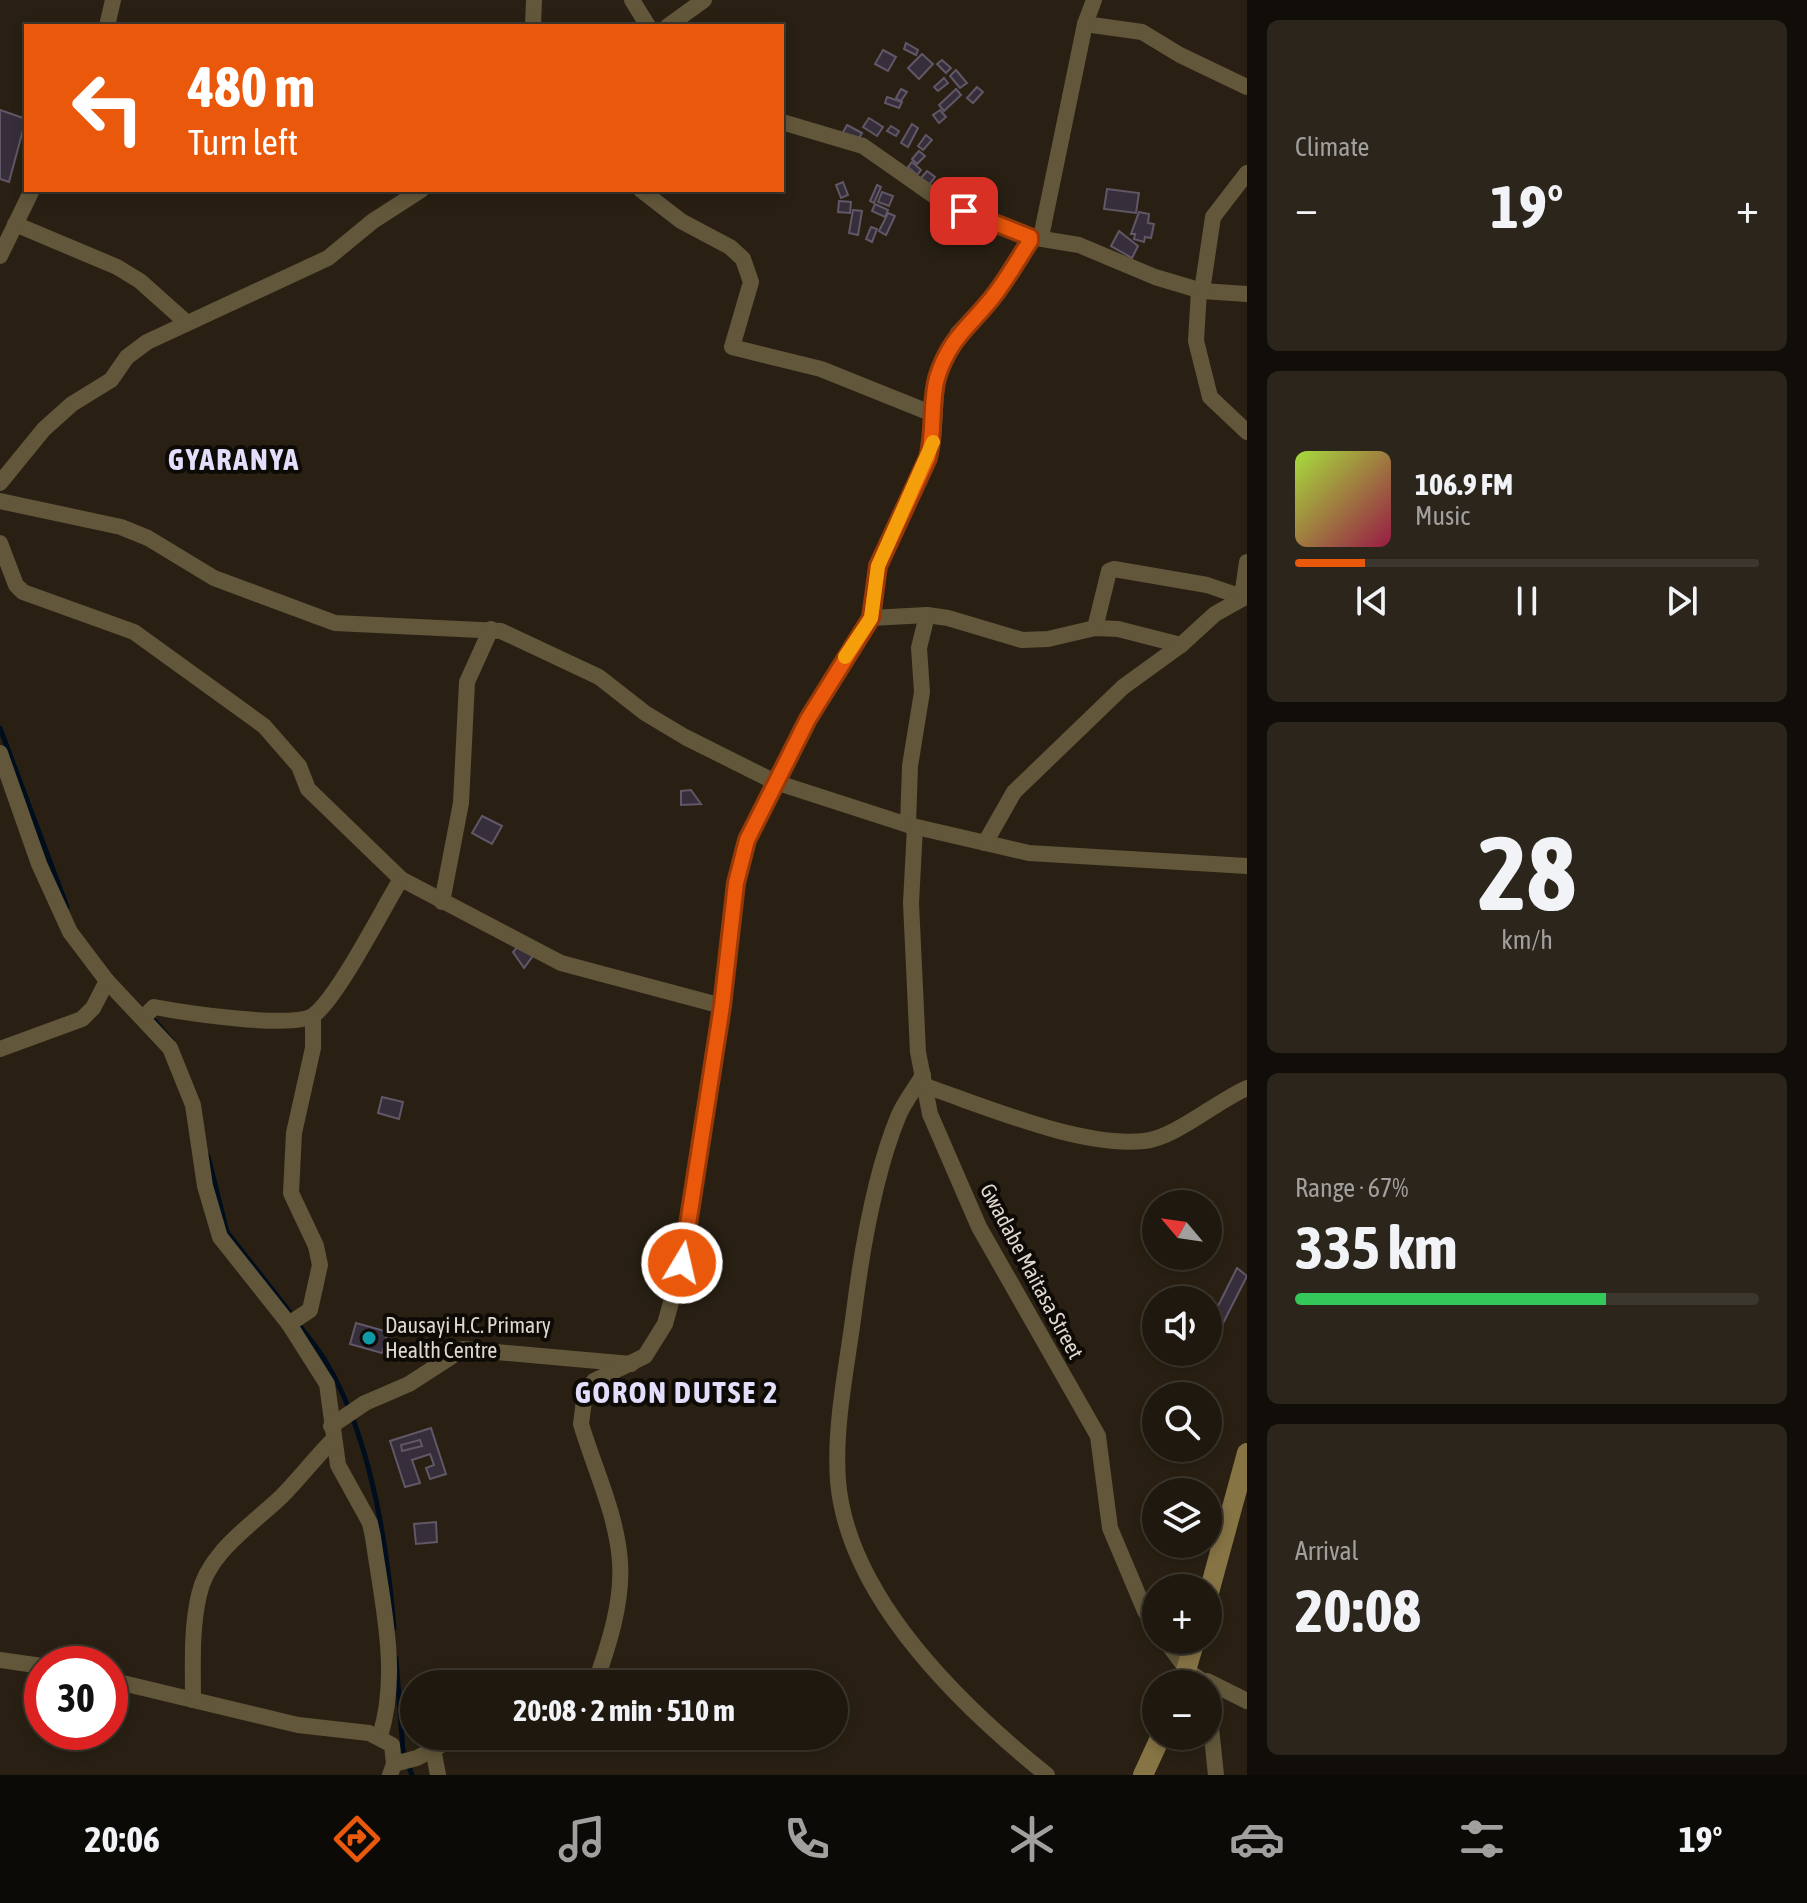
<!DOCTYPE html>
<html lang="en">
<head>
<meta charset="utf-8">
<style>
	:root { --surface:#1f180e; --page:#2c251c; --text:#f1f3f6; --muted:#a1a09e; --line:#3c372e; --accent:#ea580c }
	body { margin:0; font-family:"Asap Condensed",sans-serif; background:var(--page); color:var(--text); height:100vh; display:flex; flex-direction:column; font-size:30px; white-space:nowrap }
	* { box-sizing:border-box; margin:0 }
	p { font-size:26px; color:var(--muted) }
	.icon { flex:none; width:44px; height:44px; fill:none; stroke:currentColor; stroke-width:2; stroke-linecap:round; stroke-linejoin:round }
	.map { position:relative; flex:1; overflow:hidden }
	.side { display:flex; flex-direction:column; gap:20px; padding:20px; background:#110d08; width:560px }
	.side>* { flex:none }
	.hud { position:absolute; left:24px; top:24px; width:760px; height:168px; border-radius:0px; box-shadow:0 4px 12px #0003,0 0 0 2px var(--line); background:#ea580c; color:#fff; overflow:hidden }
	.needle { width:52px; rotate:299deg }
	.buttons { position:absolute; left:1142px; top:1190px; display:grid; gap:16px }
	.buttons a { display:grid; place-items:center; width:80px; height:80px; border-radius:50%; background:var(--surface); box-shadow:0 4px 12px #0003,0 0 0 2px var(--line); font-size:40px }
	.speed { position:absolute; left:24px; top:1646px; display:flex; gap:16px; font-size:40px; font-weight:700; text-align:center }
	.speed>* { display:grid; place-content:center; width:104px; height:104px; border-radius:50%; background:var(--surface); box-shadow:0 4px 12px #0003,0 0 0 2px var(--line); line-height:1 }
	.speed .limit { border:12px solid #d22; background:#fff; color:#111 }
	.pin { position:absolute; display:grid; place-items:center; width:68px; height:68px; color:#fff; margin:-34px; border-radius:16px; box-shadow:0 4px 12px #0006 }
	.me { position:absolute; width:88px; margin:-44px; rotate:9deg; stroke-linejoin:round; filter:drop-shadow(0 0 6px #0008) }
	.turn { display:flex; align-items:center; gap:28px; height:168px; padding:0 32px; font-size:36px }
	.turn .icon { width:104px; height:104px; stroke-width:2.5 }
	.turn b { display:block; font-size:56px; line-height:68px }
	.big { font-size:60px; font-weight:700; line-height:1.1 }
	.side .widget { flex:1; display:flex; flex-direction:column; justify-content:center; gap:12px; min-width:0; padding:0 28px; border-radius:12px; background:var(--page) }
	.side .dial { align-items:center; gap:0 }
	.dial b { font-size:104px; line-height:1 }
	.song { display:flex; align-items:center; gap:24px }
	.cover { width:96px; height:96px; border-radius:12px; background:linear-gradient(135deg,hsl(80 70% 55%),hsl(340 70% 35%)) }
	.played { height:8px; border-radius:4px; background:linear-gradient(90deg,var(--accent) 15%,var(--line) 15%) }
	.keys { display:flex; justify-content:space-around; direction:ltr }
	.heat { display:flex; justify-content:space-between; align-items:center; font-size:44px; direction:ltr }
	.charge { height:12px; border-radius:6px; background:linear-gradient(90deg,#34c759 67%,var(--line) 0) }
	.trip { position:absolute; left:400px; top:1670px; width:448px; height:80px; border-radius:40px; background:var(--surface); box-shadow:0 4px 12px #0003,0 0 0 2px var(--line); font-weight:700; line-height:80px; text-align:center }
	.dock { display:flex; height:128px; justify-content:space-around; align-items:center; background:#0c0a06; color:var(--muted) }
	.dock .icon { width:56px; height:56px }
	.dock .selected { color:var(--accent) }
	.dock b { font-size:36px; color:var(--text) }
	main { display:flex; flex:1; min-height:0 }
	.map>svg:first-child { display:block }
	.lines { fill:none; stroke-linecap:round; stroke-linejoin:round }
	.stream { stroke:#000d1d; stroke-width:5 }
	.building { fill:#362e3b; stroke:#615766; stroke-width:2 }
	.street { stroke:#62573a; stroke-width:16 }
	.secondary { stroke:#867445; stroke-width:20 }
	.route-casing { stroke:#983908; stroke-width:20 }
	.route { stroke:#ea580c; stroke-width:14 }
	.slow { stroke:#f59e0b; stroke-width:14 }
	.culture-dot { fill:#0f9aa8; stroke:#0e0a06; stroke-width:3 }
	.labels { text-anchor:middle; dominant-baseline:central; stroke-width:8; stroke-linejoin:round; paint-order:stroke }
	.street-label { font-size:22px; fill:#ded8d0; stroke:#0e0a06 }
	.poi-label { font-size:22px; fill:#ded8d0; stroke:#0e0a06; text-anchor:start }
	.district-label { font-size:30px; font-weight:bold; letter-spacing:2px; fill:#e3defb; stroke:#0e0a06 }
</style>
</head>
<body>
<main>
<div class="map">
<svg width="1247" height="1775" viewBox="0 0 1247 1775">
	<rect width="100%" height="100%" fill="#292013"/>
	<g class="lines">
		<g class="stream">
			<polyline points="0,728 67,907"/>
			<polyline points="155,1021 172,1041"/>
			<polyline points="208,1156 227,1232 289,1311"/>
			<path d="M297,1322C306,1335 318,1348 326,1362C370,1435 387,1543 394,1628"/>
			<polyline points="396,1658 403,1750 412,1775"/>
		</g>
	</g>
	<g class="building">
		<polygon points="906,43 918,50 916,55 904,49"/>
		<polygon points="883,50 896,57 888,71 875,64"/>
		<polygon points="922,54 933,64 919,79 908,68"/>
		<polygon points="942,60 951,68 946,73 937,64"/>
		<polygon points="956,70 967,83 960,88 950,76"/>
		<polygon points="944,78 948,83 938,91 934,87"/>
		<polygon points="977,87 983,92 973,103 967,98"/>
		<polygon points="901,89 907,92 901,101 896,98"/>
		<polygon points="956,89 961,95 944,111 939,105"/>
		<polygon points="887,97 902,102 899,108 885,103"/>
		<polygon points="0,110 26,119 9,182 0,179"/>
		<polygon points="940,110 946,117 939,123 933,115"/>
		<polygon points="869,118 883,127 877,136 863,127"/>
		<polygon points="912,124 918,128 908,147 901,143"/>
		<polygon points="847,125 862,133 857,142 842,134"/>
		<polygon points="891,126 899,131 896,136 887,131"/>
		<polygon points="926,135 932,140 923,150 918,146"/>
		<polygon points="919,151 925,156 917,164 912,159"/>
		<polygon points="912,162 921,170 917,175 908,167"/>
		<polygon points="927,171 935,177 928,186 920,179"/>
		<polygon points="843,182 848,195 841,198 836,185"/>
		<polygon points="877,185 881,187 874,203 870,201"/>
		<polygon points="1107,189 1139,193 1136,213 1104,209"/>
		<polygon points="882,192 893,196 889,206 878,202"/>
		<polygon points="839,201 851,202 850,213 838,212"/>
		<polygon points="875,204 888,210 885,217 872,211"/>
		<polygon points="853,210 862,211 858,235 849,233"/>
		<polygon points="1139,212 1149,214 1148,223 1154,224 1151,238 1145,237 1144,242 1134,239 1135,234 1131,234"/>
		<polygon points="888,213 895,216 886,235 879,231"/>
		<polygon points="871,227 877,229 872,242 866,239"/>
		<polygon points="1119,231 1138,246 1132,258 1111,246"/>
		<polygon points="691,790 701,804 681,805 681,791"/>
		<polygon points="482,816 502,826 492,844 472,833"/>
		<polygon points="520,944 535,953 524,968 513,952"/>
		<polygon points="382,1097 403,1102 399,1119 378,1113"/>
		<polygon points="1237,1268 1247,1276 1218,1333 1208,1326"/>
		<polygon points="356,1323 388,1332 382,1353 350,1344"/>
		<polygon points="431,1428 446,1474 430,1479 426,1468 434,1465 430,1454 412,1460 420,1483 405,1487 390,1441"/>
		<polygon points="420,1440 422,1446 402,1451 401,1445"/>
		<polygon points="436,1522 437,1542 416,1544 414,1524"/>
	</g>
	<g class="lines">
		<g class="street">
			<polyline points="632,0 648,26"/>
			<polyline points="1085,24 1142,32 1180,55 1247,87"/>
			<polyline points="107,26 113,0"/>
			<polyline points="533,26 534,0"/>
			<polyline points="668,26 704,0"/>
			<polyline points="782,122 863,146 940,200 988,223 1030,237 1079,245 1155,277 1202,291 1247,294"/>
			<polyline points="641,190 681,221 730,247 743,259 751,282 732,347 821,369 933,414"/>
			<polyline points="15,224 117,267 140,281 187,323"/>
			<polyline points="1041,237 1085,24 1094,0"/>
			<polyline points="0,256 32,190"/>
			<polyline points="1199,290 1196,341 1210,397 1247,432"/>
			<polyline points="1202,291 1213,217 1247,173"/>
			<polyline points="0,483 44,429 72,404 111,380 127,357 147,342 328,258 373,221 421,190"/>
			<polyline points="0,501 121,527 148,538 214,578 335,623 501,631 599,677 645,713 685,737 775,782 908,825 1029,853 1247,866"/>
			<polyline points="0,543 16,585 23,592 134,632 264,726 299,766 308,789 401,879 561,963 722,1006"/>
			<polyline points="871,618 927,615 948,618 1022,640 1048,639 1095,628 1118,629 1181,645"/>
			<polyline points="1095,628 1109,571 1114,569 1207,585 1242,597 1247,562"/>
			<path d="M0,753L39,864L70,932L107,981L170,1048L193,1105L205,1186L220,1237L289,1324L327,1384L338,1465L370,1523L373,1537C382,1602 400,1673 380,1736"/>
			<polyline points="908,825 910,766 922,692 919,648 927,615"/>
			<polyline points="915,827 911,903 918,1052 930,1114 979,1227 1098,1436 1110,1528 1145,1611 1156,1627"/>
			<polyline points="985,843 1014,792 1123,687 1181,645 1215,614 1247,596"/>
			<polyline points="442,902 461,803 467,682 491,629"/>
			<path d="M144,1017L154,1007C181,1012 295,1030 314,1015C338,997 382,910 401,879"/>
			<polyline points="0,1049 82,1019 93,1008 107,981"/>
			<path d="M923,1075C915,1089 904,1102 898,1117C874,1176 862,1248 854,1312C847,1367 834,1425 838,1481C848,1598 960,1705 1047,1775"/>
			<path d="M925,1086C985,1106 1081,1148 1144,1141C1175,1138 1217,1101 1247,1088"/>
			<polyline points="289,1324 310,1310 320,1265 316,1246 291,1193 294,1133 313,1048 313,1016"/>
			<polyline points="331,1426 365,1403 409,1384 463,1349 631,1364"/>
			<polyline points="1165,1640 1188,1671 1207,1684"/>
			<polyline points="0,1660 42,1666"/>
			<polyline points="110,1680 298,1725 369,1733 392,1745 394,1764 390,1775"/>
			<polyline points="1207,1681 1247,1701"/>
			<path d="M595,1684C608,1647 623,1602 620,1562C617,1515 594,1468 581,1424L585,1393L594,1381L645,1356L665,1324L682,1263L722,1006L736,883L747,840L808,719L871,618L878,566L928,458L933,440L937,380L946,356L958,333L998,291L1030,237"/>
			<polyline points="1208,1699 1216,1775"/>
			<path d="M193,1700C193,1666 191,1629 199,1595C208,1552 252,1525 282,1496C299,1479 314,1459 332,1441"/>
			<polyline points="433,1748 438,1775"/>
			<polyline points="394,1764 417,1758 458,1736"/>
		</g>
		<g class="secondary">
			<polyline points="1208,1596 1247,1453"/>
			<polyline points="1182,1684 1195,1640"/>
			<polyline points="1143,1775 1161,1736"/>
		</g>
	</g>
	<g class="lines">
		<g class="route-casing">
			<path id="route" d="M682,1263L722,1006L736,883L747,840L808,719L871,618L878,566L928,458C935,432 930,404 937,378C950,336 972,325 996,293C1008,277 1019,258 1030,241V237L964,211"/>
		</g>
		<use href="#route" class="route"/>
		<polyline class="slow" points="845,657 871,618 878,566 933,442"/>
	</g>
	<circle class="culture-dot" cx="369" cy="1338" r="8"/>
	<g class="labels">
		<g class="street-label">
			<text transform="translate(1032 1271) rotate(62)">Gwadabe Maitasa Street</text>
		</g>
		<g class="poi-label">
			<text x="385" y="1325">Dausayi H.C. Primary<tspan x="385" dy="25">Health Centre</tspan></text>
		</g>
		<g class="district-label">
			<text x="234" y="459">GYARANYA</text>
			<text x="677" y="1392">GORON DUTSE 2</text>
		</g>
	</g>
</svg>
<div class="buttons">
<a><svg class="needle" viewBox="-14 -14 28 28"><path d="M0-13l5 13h-10z" fill="#e53935"/><path d="M0 13l5-13h-10z" fill="#a1a09e"/></svg></a>
<a><svg class="icon" aria-label="sound" viewBox="0 0 24 24"><path d="M4 9h4l5-4v14l-5-4H4zM17 9q2 3 0 6"/></svg></a>
<a><svg class="icon" aria-label="search" viewBox="0 0 24 24"><circle cx="10" cy="10" r="6"/><path d="M15 15l6 6"/></svg></a>
<a><svg class="icon" aria-label="layers" viewBox="0 0 24 24"><path d="M12 4l9 5-9 5-9-5zM3 14l9 5 9-5"/></svg></a>
<a>+</a>
<a>−</a>
</div>
<div class="speed"><div class="limit">30</div></div>
<div class="pin" style="left:964px;top:211px;background:#d93025"><svg class="icon" aria-label="arrive" viewBox="0 0 24 24"><path d="M6 21V4h12l-3 4 3 4H6"/></svg></div>
<svg class="me" style="left:682px;top:1263px" viewBox="-20 -20 40 40"><circle r="17" fill="#ea580c" stroke="#fff" stroke-width="3"/><path d="M0-11L8 9 0 5-8 9z" fill="#fff"/></svg>
<div class="trip">20:08 · 2 min · 510 m</div>
<div class="hud">
<div class="turn"><svg class="icon" aria-label="left" viewBox="0 0 24 24"><path d="M17 20v-9H6M10 6l-5 5 5 5"/></svg><div><b>480 m</b>Turn left</div></div>
</div>
</div>
<section class="side">
<div class="widget"><p>Climate</p>
<div class="heat"><a>−</a><b class="big">19°</b><a>+</a></div>
</div>
<div class="widget">
<div class="song"><i class="cover"></i><div><b>106.9 FM</b><p>Music</p></div></div>
<div class="played"></div>
<div class="keys"><svg class="icon" aria-label="previous" viewBox="0 0 24 24"><path d="M18 5L8 12l10 7zM5 5v14"/></svg><svg class="icon" aria-label="pause" viewBox="0 0 24 24"><path d="M8 5v14M16 5v14"/></svg><svg class="icon" aria-label="next" viewBox="0 0 24 24"><path d="M6 5l10 7-10 7zM19 5v14"/></svg></div>
</div>
<div class="widget dial"><b>28</b><p>km/h</p></div>
<div class="widget"><p>Range · 67%</p><b class="big">335 km</b><div class="charge"></div></div>
<div class="widget"><p>Arrival</p><b class="big">20:08</b></div>
</section>
</main>
<nav class="dock">
<b>20:06</b>
<svg class="icon selected" aria-label="directions" viewBox="0 0 24 24"><path d="M12 3l9 9-9 9-9-9zM9 14v-3h6M13 9l2 2-2 2"/></svg>
<svg class="icon" aria-label="music" viewBox="0 0 24 24"><path d="M9 18V5l10-2v13"/><circle cx="6" cy="18" r="3"/><circle cx="16" cy="16" r="3"/></svg>
<svg class="icon" aria-label="phone" viewBox="0 0 24 24"><path d="M5 4h4l2 5-3 2q2 4 5 5l2-3 5 2v4C11 20 4 13 5 4z"/></svg>
<svg class="icon" aria-label="climate" viewBox="0 0 24 24"><path d="M12 3v18M4 7l16 10M4 17L20 7"/></svg>
<svg class="icon" aria-label="car" viewBox="0 0 24 24"><path d="M5 17H2v-5l4-1 3-4h7l3 4 3 1v5h-3M9 17h6M6 11h13"/><circle cx="7" cy="17" r="2"/><circle cx="17" cy="17" r="2"/></svg>
<svg class="icon" aria-label="filters" viewBox="0 0 24 24"><path d="M4 7h16M4 17h16"/><circle cx="9" cy="7" r="2"/><circle cx="15" cy="17" r="2"/></svg>
<b>19°</b>
</nav>
</body>
</html>
